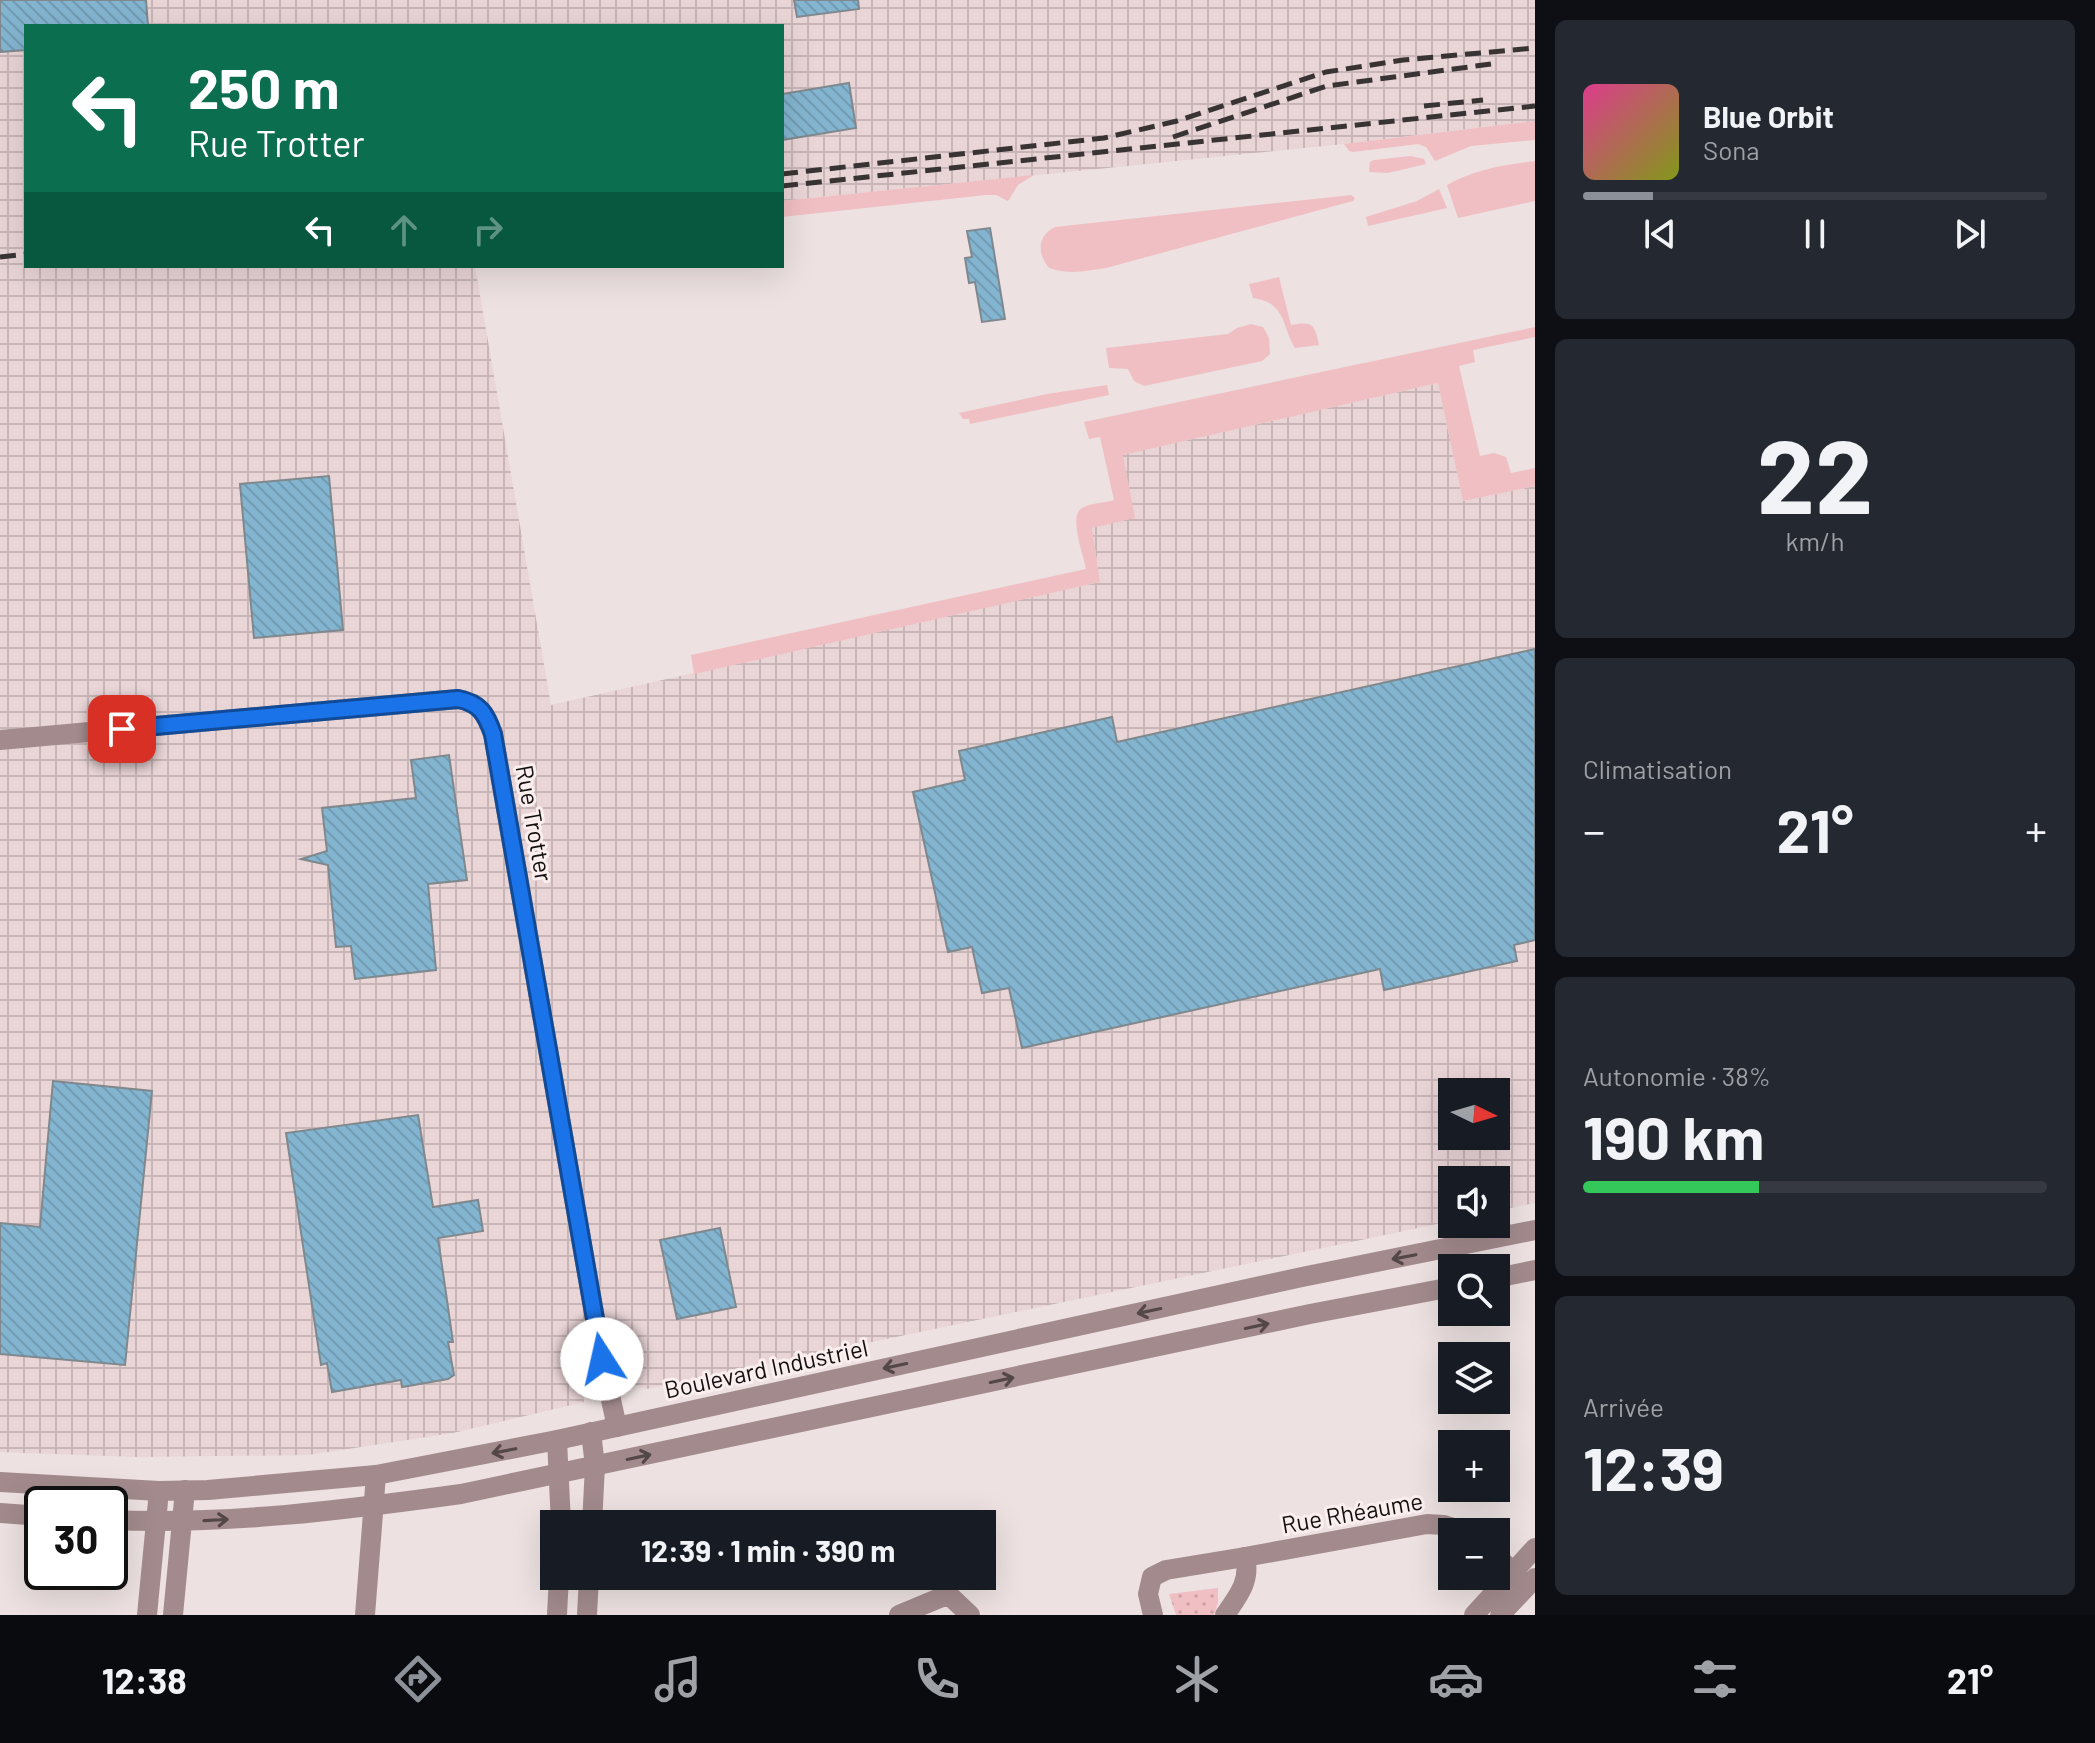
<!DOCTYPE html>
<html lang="fr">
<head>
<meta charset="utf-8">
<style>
	:root { --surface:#171b24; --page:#242831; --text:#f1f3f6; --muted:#9ea1a6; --line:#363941; --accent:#8c9099 }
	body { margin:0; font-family:Barlow,sans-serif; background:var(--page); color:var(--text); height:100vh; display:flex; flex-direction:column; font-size:30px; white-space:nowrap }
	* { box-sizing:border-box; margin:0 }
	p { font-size:26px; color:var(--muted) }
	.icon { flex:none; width:44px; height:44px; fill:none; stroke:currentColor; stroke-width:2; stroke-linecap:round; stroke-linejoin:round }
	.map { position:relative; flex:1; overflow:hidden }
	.drawer { display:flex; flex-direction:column; gap:20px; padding:20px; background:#0d0f14; width:560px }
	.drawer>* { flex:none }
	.hud { position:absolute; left:24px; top:24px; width:760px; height:244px; border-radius:0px; box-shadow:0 8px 32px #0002; background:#0b6e4f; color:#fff; overflow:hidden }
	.needle { width:52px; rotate:95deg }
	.tools { position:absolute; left:1438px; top:1078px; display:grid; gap:16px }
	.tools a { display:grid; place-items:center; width:72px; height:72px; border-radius:0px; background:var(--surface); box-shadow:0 8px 32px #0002; font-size:40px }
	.speed { position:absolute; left:24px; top:1486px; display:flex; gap:16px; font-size:40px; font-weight:700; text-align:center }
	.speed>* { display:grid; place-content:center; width:104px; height:104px; border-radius:50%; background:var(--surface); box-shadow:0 8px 32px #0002; line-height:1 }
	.speed .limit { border:4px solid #111; border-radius:12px; background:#fff; color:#111 }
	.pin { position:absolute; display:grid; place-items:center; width:68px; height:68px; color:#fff; margin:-34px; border-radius:16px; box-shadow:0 4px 12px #0006 }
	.me { position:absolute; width:88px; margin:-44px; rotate:350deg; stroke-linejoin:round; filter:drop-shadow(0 0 6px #0008) }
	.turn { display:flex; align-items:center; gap:28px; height:168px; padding:0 32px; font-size:36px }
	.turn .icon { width:104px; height:104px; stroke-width:2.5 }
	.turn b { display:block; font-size:56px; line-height:68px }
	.lanes { display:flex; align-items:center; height:76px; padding:0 32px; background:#0003; justify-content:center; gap:40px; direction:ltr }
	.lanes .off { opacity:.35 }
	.big { font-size:60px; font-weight:700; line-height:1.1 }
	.drawer .card { flex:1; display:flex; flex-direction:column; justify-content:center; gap:12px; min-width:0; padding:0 28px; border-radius:12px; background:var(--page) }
	.drawer .dial { align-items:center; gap:0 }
	.dial b { font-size:104px; line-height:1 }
	.song { display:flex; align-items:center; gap:24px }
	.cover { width:96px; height:96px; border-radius:12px; background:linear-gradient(135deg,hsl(330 70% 55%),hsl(70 70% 35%)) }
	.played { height:8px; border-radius:4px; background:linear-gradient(90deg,var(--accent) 15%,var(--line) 15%) }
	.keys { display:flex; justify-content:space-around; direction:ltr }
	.heat { display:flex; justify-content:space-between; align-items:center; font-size:44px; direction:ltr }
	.charge { height:12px; border-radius:6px; background:linear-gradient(90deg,#34c759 38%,var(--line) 0) }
	.trip { position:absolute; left:540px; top:1510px; width:456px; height:80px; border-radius:0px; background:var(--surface); box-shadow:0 8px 32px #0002; font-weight:700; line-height:80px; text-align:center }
	.tabs { display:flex; height:128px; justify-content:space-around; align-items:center; background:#090b0e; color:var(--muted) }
	.tabs .icon { width:56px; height:56px }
	.tabs .current { color:var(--accent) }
	.tabs b { font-size:36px; color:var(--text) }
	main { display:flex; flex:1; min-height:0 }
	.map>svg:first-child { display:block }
	.industrial { fill:url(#industrial-grid); fill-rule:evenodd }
	.grass { fill:#f0bfc3 }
	.park { fill:url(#park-dots) }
	.building { fill:url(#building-back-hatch); stroke:#7f888d; stroke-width:2 }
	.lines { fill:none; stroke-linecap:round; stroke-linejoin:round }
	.minor { stroke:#a38b8d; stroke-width:20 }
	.tertiary { stroke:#a38b8d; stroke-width:20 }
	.rail { stroke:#393434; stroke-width:5; stroke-dasharray:16 8; stroke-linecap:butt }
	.oneway { stroke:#544748 }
	.route-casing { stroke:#114b97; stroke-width:20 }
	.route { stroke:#1a73e8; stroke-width:14 }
	.labels { text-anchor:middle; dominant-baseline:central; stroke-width:6; stroke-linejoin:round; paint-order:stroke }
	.street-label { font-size:24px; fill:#141010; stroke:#faeeef }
</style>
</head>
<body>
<main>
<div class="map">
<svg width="1535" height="1615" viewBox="0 0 1535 1615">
	<defs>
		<pattern id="industrial-grid" width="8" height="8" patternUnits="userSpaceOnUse" patternTransform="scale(2)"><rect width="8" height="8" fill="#e9d4d6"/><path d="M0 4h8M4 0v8" fill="none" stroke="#c7b5b7"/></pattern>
		<pattern id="park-dots" width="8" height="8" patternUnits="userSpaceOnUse" patternTransform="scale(2)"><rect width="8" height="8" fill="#f0bfc3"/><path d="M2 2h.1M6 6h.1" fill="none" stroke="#cda3a6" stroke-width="1.8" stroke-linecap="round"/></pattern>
		<pattern id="building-back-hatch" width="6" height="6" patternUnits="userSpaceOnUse" patternTransform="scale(2)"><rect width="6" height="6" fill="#84b5d0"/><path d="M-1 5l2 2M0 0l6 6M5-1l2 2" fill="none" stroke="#719bb2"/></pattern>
	</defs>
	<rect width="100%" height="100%" fill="#ede1e1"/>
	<path class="industrial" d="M0,0H1535V121L1344,144L782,201V26H26V266H475L551,705L1100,582L1092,528L1134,517L1122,455L1438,383L1463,501L1535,486V1203L1496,1211V1180H1452V1221L647,1389L632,1385L617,1351L578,1361L584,1402L453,1433L308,1455L138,1457L0,1452ZM1452,1092H1496V1136H1452Z"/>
	<g class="grass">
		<polygon points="1535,121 1535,140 1471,146 1435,161 1426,147 1418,144 1353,152 1349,151 1344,144"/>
		<polygon points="1411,156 1424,159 1426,164 1388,173 1369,172 1370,162 1374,160"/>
		<path d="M1535,161V201L1458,218L1447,185C1475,169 1503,165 1535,161Z"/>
		<polygon points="1034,175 1018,185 1008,201 996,195 986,195 782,217 782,201"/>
		<polygon points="1439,189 1447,208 1368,226 1366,217 1417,201"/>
		<path d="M1351,195L1355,198L1353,201L1106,268C1087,271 1069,275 1049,268C1037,253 1037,236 1055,227Z"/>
		<path d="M1279,277L1291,325C1312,321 1315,324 1319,345L1295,348C1281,326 1287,303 1253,298L1249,284Z"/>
		<polygon points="1251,324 1263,327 1269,338 1270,354 1262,361 1144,386 1134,381 1128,369 1109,368 1106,348 1228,334 1237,328"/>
		<path d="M1535,327V337L1473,350L1475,362L1459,366L1480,456L1494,453L1506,457L1511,473L1535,468V486L1463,501L1438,383L1123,455L1135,518L1092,528L1100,582L694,674L691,655L1086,569C1084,556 1068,515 1082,508C1091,503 1105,503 1114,500L1100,437L1089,439L1084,422Z"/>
		<polygon points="1107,385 1109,395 970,424 969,419 963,419 959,413 1047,394"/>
	</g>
	<polygon class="park" points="1218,1588 1218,1603 1214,1615 1176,1615 1169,1594"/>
	<g class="building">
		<polygon points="0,0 146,0 148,26 26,26 26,50 0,52"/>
		<polygon points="794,0 858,0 859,9 797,17"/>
		<polygon points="849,83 856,128 782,140 782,94"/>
		<polygon points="990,228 1005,319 982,322 975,282 969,283 965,258 972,257 967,231"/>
		<polygon points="329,476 343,630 254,638 240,484"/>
		<polygon points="1535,649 1535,940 1514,945 1517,961 1384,990 1380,969 1022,1048 1009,988 982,993 972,947 948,952 913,792 965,780 959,751 1112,717 1117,742"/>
		<polygon points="449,755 467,880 428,884 436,970 355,979 351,946 336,947 328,865 301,859 327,851 322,808 416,798 411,760"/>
		<polygon points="53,1081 152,1091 125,1365 0,1354 0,1223 40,1227"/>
		<polygon points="418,1115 433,1207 478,1200 483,1231 438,1238 453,1342 448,1342 454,1375 448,1379 402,1387 401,1380 332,1392 327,1363 321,1365 286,1133"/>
		<polygon points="720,1228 736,1307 677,1319 660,1240"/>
	</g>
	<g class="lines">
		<g class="minor">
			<path d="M0,740L458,699C480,703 486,714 493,734L602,1359L617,1427"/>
			<polyline points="591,1432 595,1466 592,1524"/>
			<polyline points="557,1440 561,1524"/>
			<polyline points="1496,1555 1521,1581"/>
			<polyline points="147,1615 159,1491"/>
			<polyline points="173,1615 185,1490"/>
			<polyline points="365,1615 376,1475"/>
			<polyline points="557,1615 559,1576"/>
			<polyline points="587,1615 589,1576"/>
			<polyline points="899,1615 942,1597 951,1597 970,1615"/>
			<polyline points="1153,1615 1148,1594 1152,1577 1166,1570 1245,1557"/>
			<path d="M1225,1615C1238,1596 1251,1581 1245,1557L1427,1524L1444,1525L1466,1532"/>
			<polyline points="1474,1615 1535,1548"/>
			<polyline points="1500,1615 1535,1578"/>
		</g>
		<g class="tertiary">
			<polyline points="1496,1278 1535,1270"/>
			<polyline points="0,1482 159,1491 208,1490 376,1475 557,1440 1302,1277 1535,1230"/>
			<polyline points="0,1513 42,1516"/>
			<path d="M110,1520C228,1525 344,1510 461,1494L1310,1314L1452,1287"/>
		</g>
		<g class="rail">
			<polyline points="1424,106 1483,100"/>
			<polyline points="1173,137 1327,86 1491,64"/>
			<polyline points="782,174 1104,138 1177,121 1326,72 1403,60 1535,48"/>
			<polyline points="782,186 1535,106"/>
			<polyline points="0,257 26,254"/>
		</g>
	</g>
	<defs><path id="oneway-shaft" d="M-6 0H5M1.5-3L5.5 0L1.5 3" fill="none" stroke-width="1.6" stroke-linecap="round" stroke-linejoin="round" transform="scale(2)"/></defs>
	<g class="oneway">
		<use href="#oneway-shaft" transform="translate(1404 1257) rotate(169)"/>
		<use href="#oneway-shaft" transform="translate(1149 1311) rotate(168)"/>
		<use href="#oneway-shaft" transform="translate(1257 1326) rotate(-12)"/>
		<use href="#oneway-shaft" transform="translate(895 1366) rotate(168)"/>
		<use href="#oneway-shaft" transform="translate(1002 1380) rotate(-12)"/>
		<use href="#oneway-shaft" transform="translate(504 1451) rotate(169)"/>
		<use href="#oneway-shaft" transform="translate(639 1457) rotate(-12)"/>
		<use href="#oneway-shaft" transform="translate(216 1520) rotate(-3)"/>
	</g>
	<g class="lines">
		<g class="route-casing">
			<path id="route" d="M122,729L458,699C480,703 486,714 493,734L602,1359"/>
		</g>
		<use href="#route" class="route"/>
	</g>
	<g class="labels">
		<g class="street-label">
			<text transform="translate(535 823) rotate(80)">Rue Trotter</text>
			<text transform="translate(766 1368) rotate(-12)">Boulevard Industriel</text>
			<text transform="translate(1352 1512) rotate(-10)">Rue Rhéaume</text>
		</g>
	</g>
</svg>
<div class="tools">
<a><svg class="needle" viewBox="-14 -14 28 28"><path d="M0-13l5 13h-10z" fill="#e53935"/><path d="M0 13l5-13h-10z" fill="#9ea1a6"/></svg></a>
<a><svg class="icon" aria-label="sound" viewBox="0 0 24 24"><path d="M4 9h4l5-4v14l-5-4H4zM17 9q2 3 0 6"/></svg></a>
<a><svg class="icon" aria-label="search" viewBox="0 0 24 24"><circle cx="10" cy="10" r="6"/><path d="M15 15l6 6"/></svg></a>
<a><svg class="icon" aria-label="layers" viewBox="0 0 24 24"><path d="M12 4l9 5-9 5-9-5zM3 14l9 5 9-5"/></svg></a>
<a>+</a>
<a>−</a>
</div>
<div class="speed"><div class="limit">30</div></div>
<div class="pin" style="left:122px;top:729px;background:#d93025"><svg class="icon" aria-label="arrive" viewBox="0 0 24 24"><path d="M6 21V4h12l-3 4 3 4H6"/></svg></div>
<svg class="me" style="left:602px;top:1359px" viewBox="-20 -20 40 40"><circle r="19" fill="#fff"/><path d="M0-13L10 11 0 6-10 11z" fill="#1a73e8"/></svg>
<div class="trip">12:39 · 1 min · 390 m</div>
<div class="hud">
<div class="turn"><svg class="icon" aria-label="left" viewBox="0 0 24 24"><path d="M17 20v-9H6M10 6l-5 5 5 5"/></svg><div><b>250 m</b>Rue Trotter</div></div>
<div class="lanes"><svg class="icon" aria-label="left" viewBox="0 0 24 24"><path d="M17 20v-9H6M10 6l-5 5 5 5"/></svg><svg class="icon off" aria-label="ahead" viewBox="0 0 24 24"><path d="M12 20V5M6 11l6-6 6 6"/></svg><svg class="icon off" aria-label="right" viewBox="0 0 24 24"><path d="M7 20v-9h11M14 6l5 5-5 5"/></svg></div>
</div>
</div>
<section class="drawer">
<div class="card">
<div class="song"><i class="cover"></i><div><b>Blue Orbit</b><p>Sona</p></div></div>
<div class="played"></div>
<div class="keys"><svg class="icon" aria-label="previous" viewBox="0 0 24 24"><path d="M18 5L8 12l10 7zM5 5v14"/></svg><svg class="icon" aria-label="pause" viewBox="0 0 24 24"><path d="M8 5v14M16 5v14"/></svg><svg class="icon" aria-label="next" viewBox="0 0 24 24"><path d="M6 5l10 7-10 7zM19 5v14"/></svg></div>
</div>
<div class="card dial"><b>22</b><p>km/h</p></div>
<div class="card"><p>Climatisation</p>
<div class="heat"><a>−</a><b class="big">21°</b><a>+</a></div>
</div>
<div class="card"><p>Autonomie · 38%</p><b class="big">190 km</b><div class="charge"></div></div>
<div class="card"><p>Arrivée</p><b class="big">12:39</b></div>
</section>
</main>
<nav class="tabs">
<b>12:38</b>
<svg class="icon current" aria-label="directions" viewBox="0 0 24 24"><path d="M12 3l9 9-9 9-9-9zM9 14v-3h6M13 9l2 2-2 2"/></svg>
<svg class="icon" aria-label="music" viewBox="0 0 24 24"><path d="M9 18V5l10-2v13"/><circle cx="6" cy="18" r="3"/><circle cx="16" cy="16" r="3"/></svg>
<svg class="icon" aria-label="phone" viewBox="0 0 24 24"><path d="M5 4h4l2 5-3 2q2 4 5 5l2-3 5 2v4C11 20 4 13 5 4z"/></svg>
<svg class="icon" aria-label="climate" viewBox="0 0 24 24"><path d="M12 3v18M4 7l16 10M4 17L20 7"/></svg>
<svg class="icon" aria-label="car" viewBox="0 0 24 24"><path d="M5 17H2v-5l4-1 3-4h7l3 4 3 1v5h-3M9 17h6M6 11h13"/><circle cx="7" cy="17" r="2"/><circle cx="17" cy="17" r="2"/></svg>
<svg class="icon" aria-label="filters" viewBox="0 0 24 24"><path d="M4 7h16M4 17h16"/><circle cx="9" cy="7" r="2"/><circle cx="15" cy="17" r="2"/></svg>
<b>21°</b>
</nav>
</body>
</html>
